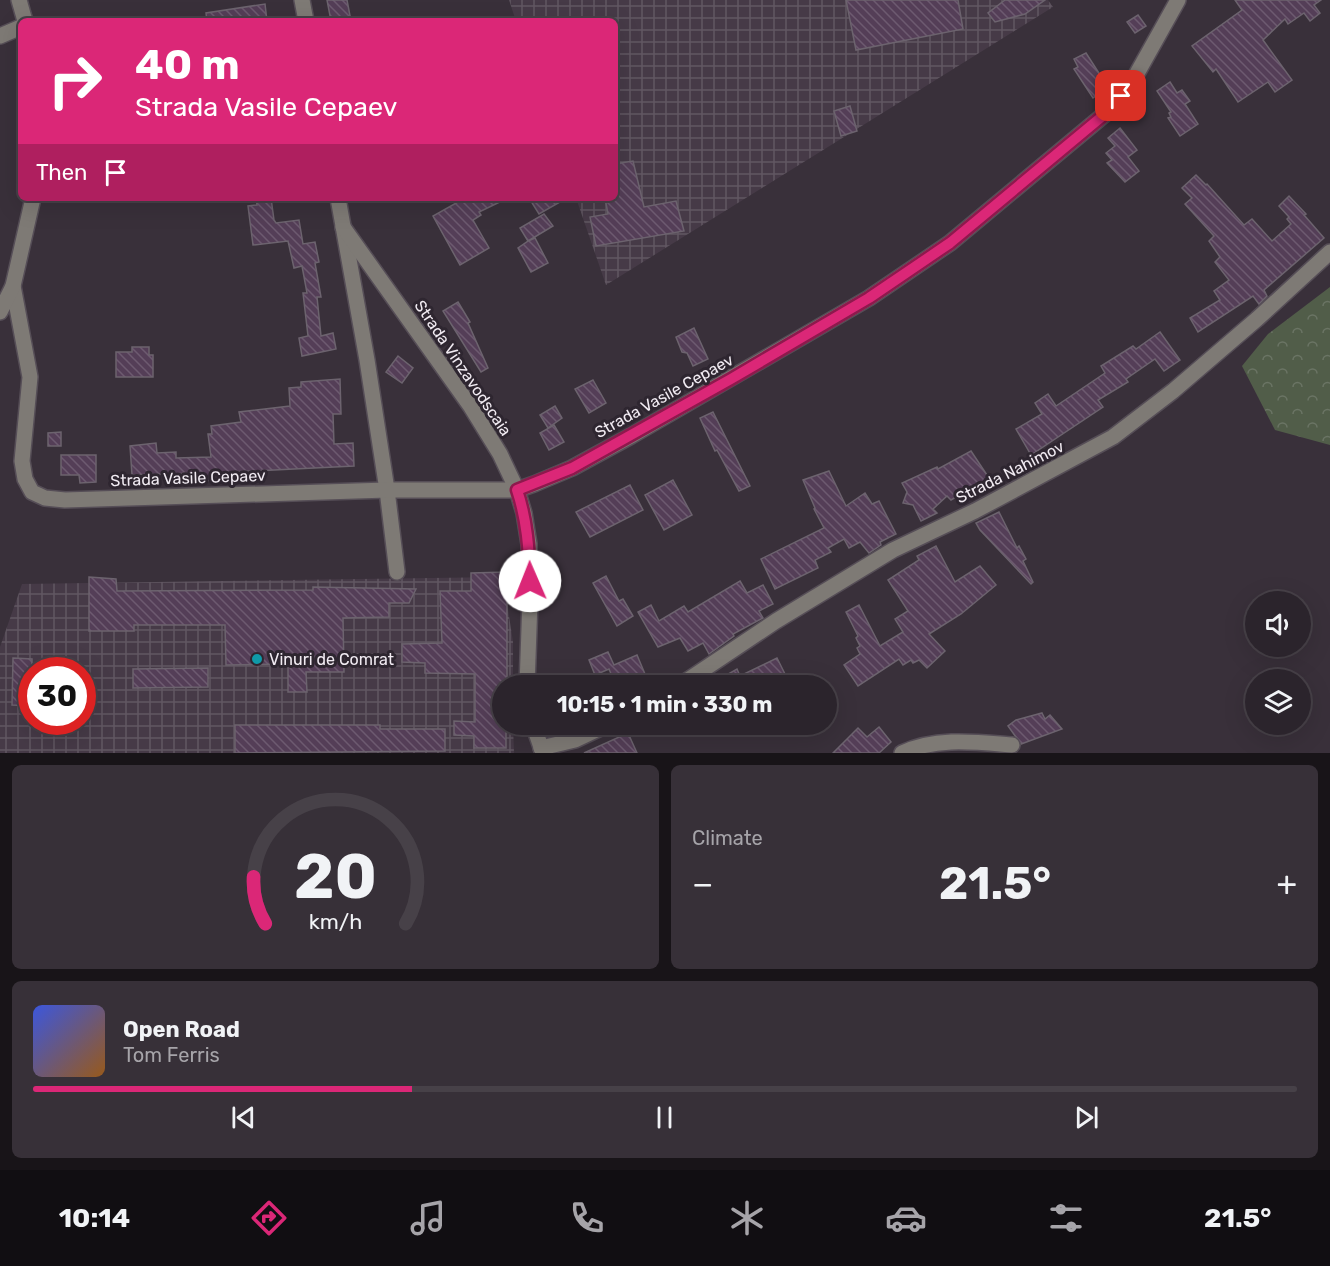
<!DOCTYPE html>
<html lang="en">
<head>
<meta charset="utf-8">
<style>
	:root { --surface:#2b242c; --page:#373038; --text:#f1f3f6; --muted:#a6a4a9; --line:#474148; --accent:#db2777 }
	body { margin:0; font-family:Rubik,sans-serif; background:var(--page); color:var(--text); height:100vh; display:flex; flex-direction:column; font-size:22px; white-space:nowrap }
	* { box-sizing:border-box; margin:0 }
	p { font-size:20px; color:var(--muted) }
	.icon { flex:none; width:33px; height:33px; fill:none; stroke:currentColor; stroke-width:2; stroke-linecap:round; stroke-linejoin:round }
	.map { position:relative; height:753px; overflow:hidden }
	.drawer { display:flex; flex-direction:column; gap:12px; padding:12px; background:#181418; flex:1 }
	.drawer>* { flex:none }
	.guide { position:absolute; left:18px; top:18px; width:600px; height:183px; border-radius:9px; box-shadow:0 6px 24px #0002,0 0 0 2px var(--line); background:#db2777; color:#fff; overflow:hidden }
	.buttons { position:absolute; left:1245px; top:591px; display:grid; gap:12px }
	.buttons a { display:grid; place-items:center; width:66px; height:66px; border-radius:50%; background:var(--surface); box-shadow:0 6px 24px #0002,0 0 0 2px var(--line); font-size:30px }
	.speed { position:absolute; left:18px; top:657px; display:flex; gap:12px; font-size:30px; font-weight:700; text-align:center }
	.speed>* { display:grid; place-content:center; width:78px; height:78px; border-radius:50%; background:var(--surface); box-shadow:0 6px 24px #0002,0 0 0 2px var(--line); line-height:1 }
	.speed .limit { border:9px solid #d22; background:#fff; color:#111 }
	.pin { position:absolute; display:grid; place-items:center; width:51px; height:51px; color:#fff; margin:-26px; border-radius:12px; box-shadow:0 3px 9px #0006 }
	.me { position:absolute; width:66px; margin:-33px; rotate:359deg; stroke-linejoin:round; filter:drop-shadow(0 0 4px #0008) }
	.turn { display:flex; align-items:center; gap:21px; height:126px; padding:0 18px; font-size:27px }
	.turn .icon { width:78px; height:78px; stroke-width:2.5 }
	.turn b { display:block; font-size:42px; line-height:51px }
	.then { display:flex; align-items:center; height:57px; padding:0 18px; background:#0003; gap:12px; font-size:22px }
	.big { font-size:45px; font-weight:700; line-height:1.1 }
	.drawer .tile { flex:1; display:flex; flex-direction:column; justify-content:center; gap:9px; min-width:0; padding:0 21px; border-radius:9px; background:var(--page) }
	.drawer .dial { align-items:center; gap:0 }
	.dial svg { height:156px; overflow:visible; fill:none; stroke:var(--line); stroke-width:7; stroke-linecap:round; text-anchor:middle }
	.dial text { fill:var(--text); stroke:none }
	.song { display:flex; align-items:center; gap:18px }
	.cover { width:72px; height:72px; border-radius:9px; background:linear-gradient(135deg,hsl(230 70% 55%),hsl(30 70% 35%)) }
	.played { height:6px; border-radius:3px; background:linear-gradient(90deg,var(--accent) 30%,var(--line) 30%) }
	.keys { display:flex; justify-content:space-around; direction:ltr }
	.heat { display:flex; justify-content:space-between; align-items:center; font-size:33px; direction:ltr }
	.drawer .tiles { flex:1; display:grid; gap:12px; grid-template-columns:1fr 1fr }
	.tile:last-child { grid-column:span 2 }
	.trip { position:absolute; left:492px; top:675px; width:345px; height:60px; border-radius:30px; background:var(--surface); box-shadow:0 6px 24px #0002,0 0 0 2px var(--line); font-weight:700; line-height:60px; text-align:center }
	.menu { display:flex; height:96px; justify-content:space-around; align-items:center; background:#110e12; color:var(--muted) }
	.menu .icon { width:42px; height:42px }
	.menu .on { color:var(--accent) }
	.menu b { font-size:27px; color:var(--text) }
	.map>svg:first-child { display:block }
	.industrial { fill:url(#industrial-grid); fill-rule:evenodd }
	.forest { fill:url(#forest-crowns) }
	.building { fill:url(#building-back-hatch); stroke:#6c636e; stroke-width:1.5 }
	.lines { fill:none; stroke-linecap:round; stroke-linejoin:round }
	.minor-casing { stroke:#564e57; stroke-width:18 }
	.minor { stroke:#7e7a75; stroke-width:15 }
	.route-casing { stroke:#8e194d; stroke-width:15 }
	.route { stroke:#db2777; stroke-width:10 }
	.culture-dot { fill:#0f9aa8; stroke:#2e2630; stroke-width:2 }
	.labels { text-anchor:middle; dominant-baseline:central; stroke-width:6; stroke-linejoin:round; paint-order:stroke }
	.street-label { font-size:16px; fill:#f1ebf2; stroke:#2e2630 }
	.poi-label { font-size:16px; fill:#f1ebf2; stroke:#2e2630; text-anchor:start }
</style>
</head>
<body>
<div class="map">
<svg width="1330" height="753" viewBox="0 0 1330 753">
	<defs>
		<pattern id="industrial-grid" width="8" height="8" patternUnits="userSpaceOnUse" patternTransform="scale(1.5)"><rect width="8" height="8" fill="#463a47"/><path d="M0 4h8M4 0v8" fill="none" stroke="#615762"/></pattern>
		<pattern id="forest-crowns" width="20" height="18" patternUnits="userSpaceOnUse" patternTransform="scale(1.5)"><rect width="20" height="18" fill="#515d49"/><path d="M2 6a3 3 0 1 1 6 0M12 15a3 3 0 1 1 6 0" fill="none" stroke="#6a7464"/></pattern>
		<pattern id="building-back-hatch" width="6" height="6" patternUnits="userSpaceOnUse" patternTransform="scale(1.5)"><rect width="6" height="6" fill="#543e57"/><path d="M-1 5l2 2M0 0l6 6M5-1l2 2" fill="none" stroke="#6d5a70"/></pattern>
	</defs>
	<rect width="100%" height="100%" fill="#39303a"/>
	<g class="industrial">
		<polygon points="509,0 1048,0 1053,7 606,285 576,198 615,198 615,21 516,21"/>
		<path d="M503,577L513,642V685L502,686V724L513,725L514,753H0V647L22,584ZM32,670H82V722H32Z"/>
	</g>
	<polygon class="forest" points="1330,287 1330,445 1275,430 1242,366 1268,334"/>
	<g class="building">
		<polygon points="327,0 347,0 351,21 331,21"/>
		<polygon points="846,0 958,0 963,29 856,50"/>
		<polygon points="1005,0 1045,0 1025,14 995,22 988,13"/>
		<polygon points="1235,0 1321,0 1314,5 1320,13 1310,21 1304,13 1288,24 1285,19 1263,40 1292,80 1275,92 1268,82 1238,102 1216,69 1213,72 1192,46 1242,10"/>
		<polygon points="265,4 267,21 207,21 206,13"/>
		<polygon points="1138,15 1146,26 1135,33 1127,22"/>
		<polygon points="1086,53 1108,87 1093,98 1074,69 1078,67 1074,59"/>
		<polygon points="1170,82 1177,93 1182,90 1190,101 1185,104 1198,124 1180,136 1168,118 1171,117 1169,113 1171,112 1157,91"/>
		<polygon points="850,106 857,131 841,136 834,111"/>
		<polygon points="1120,128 1137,150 1128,157 1139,171 1125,182 1107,163 1112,160 1106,153 1115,146 1108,138"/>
		<polygon points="633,161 644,207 676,201 684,231 596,246 590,217 608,214 605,198 615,198 615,164"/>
		<polygon points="1196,175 1206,185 1207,184 1244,225 1252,219 1272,241 1291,224 1287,219 1289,217 1279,206 1289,196 1306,214 1304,215 1324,238 1264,290 1267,296 1259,304 1253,296 1198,332 1190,318 1220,300 1214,291 1229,280 1215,262 1220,257 1209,241 1214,236 1185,204 1192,198 1182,188"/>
		<polygon points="256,198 271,198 274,220 276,223 299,220 303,244 315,242 319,262 315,263 321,297 317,297 321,336 333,333 336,349 302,356 299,338 308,336 303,293 307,293 302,266 294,268 288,241 253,245 248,206 257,205"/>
		<polygon points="465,198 508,198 479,212 481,215 473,220 489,248 460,265 433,216"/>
		<polygon points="529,198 567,198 539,214"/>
		<polygon points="544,214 553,226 528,241 535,238 548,263 531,272 518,248 528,241 520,228"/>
		<polygon points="458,302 470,322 468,323 488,368 481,372 443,311"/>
		<polygon points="694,328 708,359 693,366 687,353 682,352 676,337"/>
		<polygon points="1160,332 1180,360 1164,371 1155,359 1126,379 1128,382 1098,400 1103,407 1031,455 1016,429 1042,414 1035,403 1048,394 1056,406 1105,373 1101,366 1133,346 1136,349"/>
		<polygon points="132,347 149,347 149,355 153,355 153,377 116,377 116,352 132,352"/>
		<polygon points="398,356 413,368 402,383 386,372"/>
		<polygon points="340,379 341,414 333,414 334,444 353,443 354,466 233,472 234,480 196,481 196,473 132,475 130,446 156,443 157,453 176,452 176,458 211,457 208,434 212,434 211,426 241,422 239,412 290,406 289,388 301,387 301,382"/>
		<polygon points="593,380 606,403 589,413 575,389"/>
		<polygon points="555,406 562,418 548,428 540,415"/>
		<polygon points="713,412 750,486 739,491 717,450 715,451 700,418"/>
		<polygon points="554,425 564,442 549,450 540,433"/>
		<polygon points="61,432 61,446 48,446 48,433"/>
		<polygon points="971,451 991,481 977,489 975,486 951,500 947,496 933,509 937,513 921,521 913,505 903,503 907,492 902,483 937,467 938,469"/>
		<polygon points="61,455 96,455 96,482 80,483 79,475 61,475"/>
		<polygon points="829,471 846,506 865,493 872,504 879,501 896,534 880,542 881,545 869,553 860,542 849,548 844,539 828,548 831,552 815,560 818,568 775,589 761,559 824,528 814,509 815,508 803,480"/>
		<polygon points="673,480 692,515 664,530 645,495"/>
		<polygon points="630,485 643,510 590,537 576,512"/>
		<polygon points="999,512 1017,548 1019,546 1026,559 1023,561 1033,582 1031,584 980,530 976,523"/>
		<polygon points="936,546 955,582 980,566 996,585 961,614 929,634 945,651 927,668 919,660 913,663 911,660 903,665 899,659 858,686 844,665 860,654 857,648 860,646 856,638 858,636 846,612 859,605 880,646 903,632 895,619 908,611 888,580 919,560 917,556"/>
		<polygon points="507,572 507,686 502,686 502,724 506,724 506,748 474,748 474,736 454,735 454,721 475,722 475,674 425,673 425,663 402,662 402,644 442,643 440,591 471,591 471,573"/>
		<polygon points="606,576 619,601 623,599 633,616 617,626 593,583"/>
		<polygon points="89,577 116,579 117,591 313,590 313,587 416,589 409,603 389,603 389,617 343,618 344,672 306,672 307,692 288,692 288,664 226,665 225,625 134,625 134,631 89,631"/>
		<polygon points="740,581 747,593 763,585 773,604 759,611 763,618 733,634 734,636 709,654 703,643 688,651 680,638 658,647 638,612 651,605 659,621 684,606 688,612"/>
		<polygon points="608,652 614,665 637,655 650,686 616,686 609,669 595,675 589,660"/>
		<polygon points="13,658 32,659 32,706 12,705"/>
		<polygon points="777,658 791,686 707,686 737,669 740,676"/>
		<polygon points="208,668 208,687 133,688 133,669"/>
		<polygon points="1042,713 1045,719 1050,715 1062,729 1021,744 1008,726 1016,720"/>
		<polygon points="235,725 380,725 380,729 445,729 445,751 235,753"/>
		<polygon points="879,727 891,742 879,753 833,753 858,728 867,737"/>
		<polygon points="628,733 637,753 584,753"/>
	</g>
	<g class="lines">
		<g class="minor-casing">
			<g id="minor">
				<polyline points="19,0 25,21"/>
				<polyline points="302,0 306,21"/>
				<polyline points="0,36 21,27"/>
				<polyline points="338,198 367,360 387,490 397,572"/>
				<polyline points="343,227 471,407 500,454 517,490 524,513 529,544 530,600 527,686"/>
				<polyline points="13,286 30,377 22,461 25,479 32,492 45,498 65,500 387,490 517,490 534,484 572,468 631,436 869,298 950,243 1105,114 1121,96 1135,77 1178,0"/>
				<polyline points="0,312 13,286 33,198"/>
				<polyline points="679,686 776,621 893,550 975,511 1113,437 1173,391 1257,319 1330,252"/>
				<polyline points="533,724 543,753"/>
				<polyline points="541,748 575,740 609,724"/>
				<path d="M902,753C936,737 975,742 1012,745"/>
			</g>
		</g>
		<use href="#minor" class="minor"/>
	</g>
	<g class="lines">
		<g class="route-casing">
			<path id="route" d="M530,581C529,549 527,520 517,490L572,468L731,379L869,298L950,243L1105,114L1121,96"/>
		</g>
		<use href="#route" class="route"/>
	</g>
	<circle class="culture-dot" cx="257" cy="659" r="6"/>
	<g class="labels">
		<g class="street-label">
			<text transform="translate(463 368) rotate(56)">Strada Vinzavodscaia</text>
			<text transform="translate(664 396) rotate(-29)">Strada Vasile Cepaev</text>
			<text transform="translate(1010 472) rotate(-27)">Strada Nahimov</text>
			<text transform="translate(188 478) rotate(-2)">Strada Vasile Cepaev</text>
		</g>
		<g class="poi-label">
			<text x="269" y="659">Vinuri de Comrat</text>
		</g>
	</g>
</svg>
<div class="buttons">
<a><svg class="icon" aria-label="sound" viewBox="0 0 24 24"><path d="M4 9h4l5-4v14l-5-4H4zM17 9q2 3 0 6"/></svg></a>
<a><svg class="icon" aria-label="layers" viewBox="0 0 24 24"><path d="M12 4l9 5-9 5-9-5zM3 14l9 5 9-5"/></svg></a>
</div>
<div class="speed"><div class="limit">30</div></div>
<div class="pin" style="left:1121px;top:96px;background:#d93025"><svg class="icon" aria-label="arrive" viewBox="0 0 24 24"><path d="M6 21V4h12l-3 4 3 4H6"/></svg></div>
<svg class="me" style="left:530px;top:581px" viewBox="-20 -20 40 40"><circle r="19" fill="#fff"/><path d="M0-13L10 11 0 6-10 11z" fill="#db2777"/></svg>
<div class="trip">10:15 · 1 min · 330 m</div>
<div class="guide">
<div class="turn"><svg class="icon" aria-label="right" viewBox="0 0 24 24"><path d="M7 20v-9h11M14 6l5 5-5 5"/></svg><div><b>40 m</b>Strada Vasile Cepaev</div></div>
<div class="then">Then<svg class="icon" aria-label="arrive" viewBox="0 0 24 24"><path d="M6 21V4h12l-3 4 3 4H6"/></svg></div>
</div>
</div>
<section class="drawer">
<div class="tiles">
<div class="tile dial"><svg viewBox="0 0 100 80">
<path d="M14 69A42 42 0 1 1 86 69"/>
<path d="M14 69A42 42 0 0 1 8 45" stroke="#db2777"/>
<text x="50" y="56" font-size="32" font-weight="700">20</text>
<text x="50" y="72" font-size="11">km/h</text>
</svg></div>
<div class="tile"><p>Climate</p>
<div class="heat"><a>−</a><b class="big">21.5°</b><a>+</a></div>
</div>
<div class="tile">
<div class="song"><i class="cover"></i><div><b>Open Road</b><p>Tom Ferris</p></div></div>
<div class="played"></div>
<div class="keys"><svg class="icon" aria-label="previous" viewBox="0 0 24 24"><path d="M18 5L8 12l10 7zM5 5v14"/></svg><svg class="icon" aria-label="pause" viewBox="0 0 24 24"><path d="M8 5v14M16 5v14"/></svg><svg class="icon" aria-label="next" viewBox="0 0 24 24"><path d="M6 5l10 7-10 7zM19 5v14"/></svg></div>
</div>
</div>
</section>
<nav class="menu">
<b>10:14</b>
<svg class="icon on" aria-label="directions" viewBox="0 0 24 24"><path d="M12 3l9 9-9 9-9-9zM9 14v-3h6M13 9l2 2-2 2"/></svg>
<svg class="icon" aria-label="music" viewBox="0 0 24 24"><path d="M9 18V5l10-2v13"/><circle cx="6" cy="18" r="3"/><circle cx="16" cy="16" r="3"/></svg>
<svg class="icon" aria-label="phone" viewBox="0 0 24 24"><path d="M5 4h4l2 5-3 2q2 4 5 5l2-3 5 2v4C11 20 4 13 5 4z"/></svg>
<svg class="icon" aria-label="climate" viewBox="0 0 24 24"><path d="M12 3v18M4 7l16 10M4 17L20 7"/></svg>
<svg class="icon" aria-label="car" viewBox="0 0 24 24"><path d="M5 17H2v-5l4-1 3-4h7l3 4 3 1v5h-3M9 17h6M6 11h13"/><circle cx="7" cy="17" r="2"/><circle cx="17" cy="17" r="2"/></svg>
<svg class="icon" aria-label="filters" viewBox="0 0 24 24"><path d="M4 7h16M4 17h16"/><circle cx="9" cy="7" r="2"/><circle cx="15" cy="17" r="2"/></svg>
<b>21.5°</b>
</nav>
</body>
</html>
